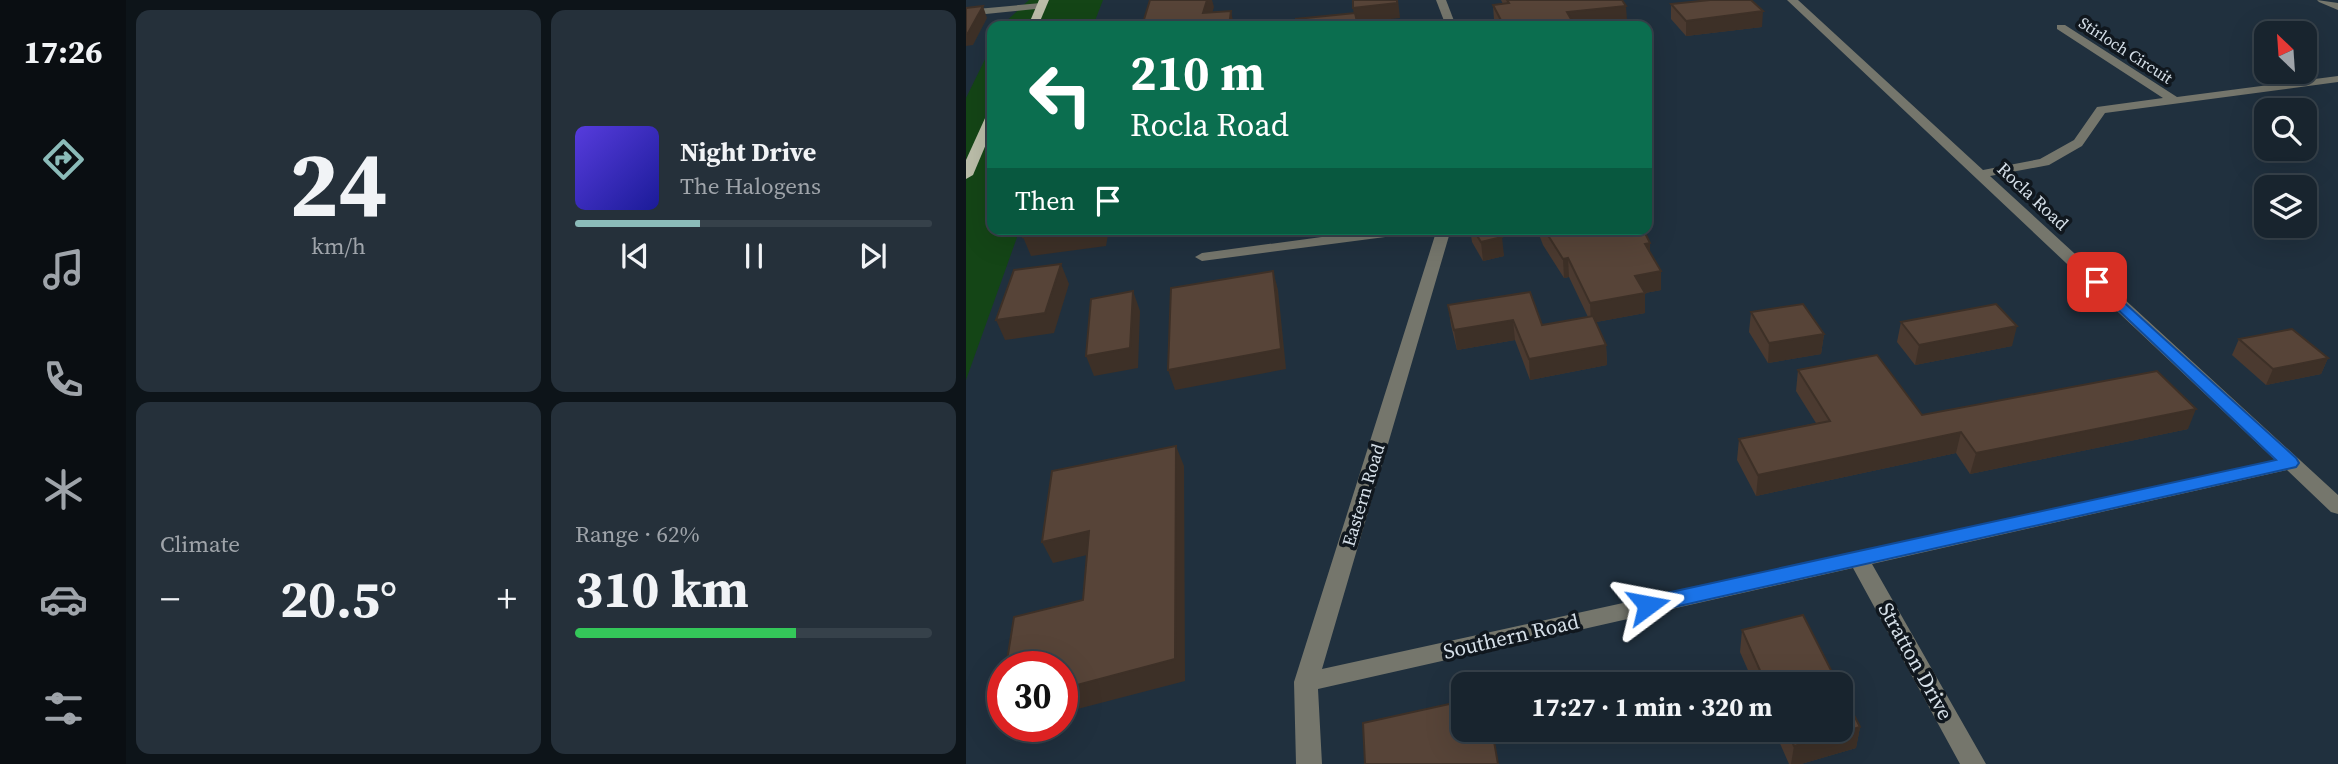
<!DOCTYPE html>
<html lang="en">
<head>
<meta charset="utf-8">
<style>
	:root { --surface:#18242e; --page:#25303a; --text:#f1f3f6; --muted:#9fa4aa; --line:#36414a; --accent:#8bbbb9 }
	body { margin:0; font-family:"Source Serif 4",serif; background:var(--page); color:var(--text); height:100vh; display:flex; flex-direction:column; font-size:26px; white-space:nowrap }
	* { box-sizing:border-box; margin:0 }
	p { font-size:23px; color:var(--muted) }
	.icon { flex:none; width:38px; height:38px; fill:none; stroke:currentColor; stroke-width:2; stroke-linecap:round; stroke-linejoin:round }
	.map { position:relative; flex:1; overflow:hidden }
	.drawer { display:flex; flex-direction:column; gap:10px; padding:10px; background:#0d1419; width:840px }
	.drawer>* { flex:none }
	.hud { position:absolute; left:21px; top:21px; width:665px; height:214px; border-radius:14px; box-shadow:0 7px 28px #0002,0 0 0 2px var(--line); background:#0b6e4f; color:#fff; overflow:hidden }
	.needle { width:46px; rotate:335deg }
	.fabs { position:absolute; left:1288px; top:21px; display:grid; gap:14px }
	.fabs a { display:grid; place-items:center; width:63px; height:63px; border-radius:14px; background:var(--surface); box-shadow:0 7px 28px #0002,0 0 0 2px var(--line); font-size:35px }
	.speed { position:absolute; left:21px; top:651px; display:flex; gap:14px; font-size:35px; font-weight:700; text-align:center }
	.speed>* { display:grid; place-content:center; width:91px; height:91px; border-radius:50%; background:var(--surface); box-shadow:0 7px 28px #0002,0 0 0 2px var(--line); line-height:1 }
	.speed .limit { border:10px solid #d22; background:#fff; color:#111 }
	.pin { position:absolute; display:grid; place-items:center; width:60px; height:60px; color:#fff; margin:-30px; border-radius:14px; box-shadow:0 4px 10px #0006 }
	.me { position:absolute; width:77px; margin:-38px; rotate:77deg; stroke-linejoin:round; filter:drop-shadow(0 0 5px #0008) }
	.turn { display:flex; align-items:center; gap:24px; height:147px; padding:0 28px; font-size:32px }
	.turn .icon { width:91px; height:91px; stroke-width:2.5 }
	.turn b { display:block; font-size:49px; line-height:60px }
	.then { display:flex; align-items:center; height:66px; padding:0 28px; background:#0003; gap:14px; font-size:26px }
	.big { font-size:52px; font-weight:700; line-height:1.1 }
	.drawer .widget { flex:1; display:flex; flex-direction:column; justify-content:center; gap:10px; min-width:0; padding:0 24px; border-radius:14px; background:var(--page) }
	.drawer .dial { align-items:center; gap:0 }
	.dial b { font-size:91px; line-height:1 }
	.song { display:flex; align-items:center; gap:21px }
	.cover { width:84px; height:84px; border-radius:10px; background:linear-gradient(135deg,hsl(250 70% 55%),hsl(240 70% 35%)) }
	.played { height:7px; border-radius:4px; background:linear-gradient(90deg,var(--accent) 35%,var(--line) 35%) }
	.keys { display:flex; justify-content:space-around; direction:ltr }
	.heat { display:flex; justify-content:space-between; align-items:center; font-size:38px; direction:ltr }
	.charge { height:10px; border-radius:5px; background:linear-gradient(90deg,#34c759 62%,var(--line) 0) }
	.drawer .tiles { flex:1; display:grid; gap:10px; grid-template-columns:repeat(2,1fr) }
	.trip { position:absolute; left:485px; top:672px; width:402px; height:70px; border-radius:14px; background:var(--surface); box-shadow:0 7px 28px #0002,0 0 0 2px var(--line); font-weight:700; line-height:70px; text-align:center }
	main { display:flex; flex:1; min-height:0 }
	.tabs { display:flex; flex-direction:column; width:126px; justify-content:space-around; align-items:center; background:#0a0e12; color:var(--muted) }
	.tabs .icon { width:49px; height:49px }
	.tabs .active { color:var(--accent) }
	.tabs b { font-size:32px; color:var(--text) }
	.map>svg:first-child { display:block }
	.green { fill:#144516 }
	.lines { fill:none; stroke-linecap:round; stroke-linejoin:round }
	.minor { fill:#75766c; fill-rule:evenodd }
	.major { fill:#bbbda9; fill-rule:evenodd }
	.wall { fill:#4b3a30 }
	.shaded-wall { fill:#3d3027 }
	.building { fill:#574438; stroke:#3d3027; stroke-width:2 }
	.route { fill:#1a73e8; stroke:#114b97; stroke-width:2 }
	.labels { text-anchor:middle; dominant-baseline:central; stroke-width:7; stroke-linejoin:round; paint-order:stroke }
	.far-street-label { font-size:16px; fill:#d6e0e9; stroke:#10171e }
	.street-label { font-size:18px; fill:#d6e0e9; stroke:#10171e }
	.near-street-label { font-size:21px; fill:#d6e0e9; stroke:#10171e }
</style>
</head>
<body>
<main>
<nav class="tabs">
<b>17:26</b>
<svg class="icon active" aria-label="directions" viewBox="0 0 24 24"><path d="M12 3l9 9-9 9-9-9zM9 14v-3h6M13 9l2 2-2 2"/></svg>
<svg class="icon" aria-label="music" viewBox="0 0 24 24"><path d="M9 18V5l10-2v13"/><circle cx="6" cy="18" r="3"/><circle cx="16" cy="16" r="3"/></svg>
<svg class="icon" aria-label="phone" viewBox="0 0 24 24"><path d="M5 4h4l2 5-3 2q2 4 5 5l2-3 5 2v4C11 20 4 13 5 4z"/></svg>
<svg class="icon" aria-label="climate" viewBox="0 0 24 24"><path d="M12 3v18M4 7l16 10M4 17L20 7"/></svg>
<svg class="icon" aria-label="car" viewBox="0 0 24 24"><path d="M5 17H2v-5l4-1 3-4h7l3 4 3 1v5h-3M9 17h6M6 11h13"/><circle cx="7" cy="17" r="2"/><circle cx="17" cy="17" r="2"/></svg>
<svg class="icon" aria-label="filters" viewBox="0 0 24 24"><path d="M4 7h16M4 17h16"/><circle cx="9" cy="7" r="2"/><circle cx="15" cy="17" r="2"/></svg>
</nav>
<section class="drawer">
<div class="tiles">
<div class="widget dial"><b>24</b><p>km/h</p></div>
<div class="widget">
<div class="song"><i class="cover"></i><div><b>Night Drive</b><p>The Halogens</p></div></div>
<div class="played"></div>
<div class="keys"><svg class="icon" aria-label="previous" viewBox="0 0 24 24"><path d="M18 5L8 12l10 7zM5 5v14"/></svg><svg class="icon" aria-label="pause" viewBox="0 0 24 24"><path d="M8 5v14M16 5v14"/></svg><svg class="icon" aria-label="next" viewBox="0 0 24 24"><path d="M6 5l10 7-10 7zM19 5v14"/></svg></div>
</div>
<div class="widget"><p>Climate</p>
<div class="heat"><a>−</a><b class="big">20.5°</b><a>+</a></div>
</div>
<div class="widget"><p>Range · 62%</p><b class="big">310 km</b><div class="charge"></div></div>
</div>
</section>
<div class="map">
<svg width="1372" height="764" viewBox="0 0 1372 764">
	<rect width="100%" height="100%" fill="#20303e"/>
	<g class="green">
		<polygon points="63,0 137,0 127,26 35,26"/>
		<polygon points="26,45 26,229 54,229 0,380 0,98"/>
	</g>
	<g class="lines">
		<g class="minor">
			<polygon points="470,0 480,0 490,26 480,26"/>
			<polygon points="821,0 832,0 1017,170 1074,159 1108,140 1131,107 1197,98 1091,29 1091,25 1099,25 1211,97 1372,76 1372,82 1139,113 1116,146 1083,165 1024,176 1372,495 1372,514 1365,512 1321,470 906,564 1020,764 994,764 887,568 352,689 356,764 330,764 328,682 471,229 485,229 356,669 1309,460"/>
			<polygon points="1351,0 1372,3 1372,10 1353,2"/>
			<polygon points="75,3 80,6 79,8 0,16 0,10"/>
			<polygon points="415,229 457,229 450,233 236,261 229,257 236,253"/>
		</g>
		<g class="major">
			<polygon points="73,0 83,0 72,26 62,26"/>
			<polygon points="26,112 26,130 7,175 0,179 0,160 20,116"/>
		</g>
	</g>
	<g class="wall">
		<polygon points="535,0 656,0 661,21 613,26 531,26 528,20 527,5 537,4"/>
		<polygon points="705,4 796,27 720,36 705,19"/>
		<polygon points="504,229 531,229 538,256 517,261 506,242"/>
		<polygon points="571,229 677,229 684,243 684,253 695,290 679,293 679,313 630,322 640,345 641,365 564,380 549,340 491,350 485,325 482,305 576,325 622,317 603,277 598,278 577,245"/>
		<polygon points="785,312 858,334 855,354 802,363 783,332"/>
		<polygon points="935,322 1046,346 949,365 931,342"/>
		<polygon points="1273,339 1362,358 1355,374 1300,385 1266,355"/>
		<polygon points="832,370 956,415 1222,429 1004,474 990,453 790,496 771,460 773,439 850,423 830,391"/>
		<polygon points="776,630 872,684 788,684 774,652"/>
		<polygon points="894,727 890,748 835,764 823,764 808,730 875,730"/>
	</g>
	<g class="shaded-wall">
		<polygon points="241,0 246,0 248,7 242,26 237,13"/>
		<polygon points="432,0 434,18 389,23 387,8"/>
		<polygon points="17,6 21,18 7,45 0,46 0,34"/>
		<polygon points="660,6 661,21 613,26 602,26 601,12"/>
		<polygon points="265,11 268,26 263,26"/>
		<polygon points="797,11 796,27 720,36 720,21"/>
		<polygon points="119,229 143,229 140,246 65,256 57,237"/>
		<polygon points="536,237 538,256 517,261 515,242"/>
		<polygon points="684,243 684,262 679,244"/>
		<polygon points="602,258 603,277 598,278 597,259"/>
		<polygon points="95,264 103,284 88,333 39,340 30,320"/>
		<polygon points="307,271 312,290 320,369 209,390 202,370"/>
		<polygon points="695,271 695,290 679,293 679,313 625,323 624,303 669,276"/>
		<polygon points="167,291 174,311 172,368 128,376 120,356"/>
		<polygon points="547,320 549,340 491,350 488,330"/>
		<polygon points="1051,326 1046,346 949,365 953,345"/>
		<polygon points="858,334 855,354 802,363 803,343"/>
		<polygon points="640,345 641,365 564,380 563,359"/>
		<polygon points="1362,358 1355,374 1300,385 1307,369"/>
		<polygon points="1230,409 1222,429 1004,474 1010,453"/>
		<polygon points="995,432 990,453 790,496 792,475"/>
		<polygon points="210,446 218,466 219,681 96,713 96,689"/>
		<polygon points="123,531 134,552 87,563 76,542"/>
		<polygon points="894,727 890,748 835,764 825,764 828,746"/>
	</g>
	<g class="building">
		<polygon points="184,0 241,0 237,13 265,11 263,26 176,26"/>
		<polygon points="387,0 431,0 431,3 387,8"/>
		<polygon points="541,0 656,0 660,6 601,12 609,26 538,26 527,5 543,3"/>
		<polygon points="744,0 785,0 797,11 720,21 705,4"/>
		<polygon points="17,6 2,33 0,34 0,8"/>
		<polygon points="389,13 392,26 331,26 330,19"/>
		<polygon points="60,229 119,229 57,237"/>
		<polygon points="507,229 531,229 536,237 515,242"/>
		<polygon points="578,229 677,229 684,243 679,244 695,271 669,276 679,293 624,303 602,258 597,259"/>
		<polygon points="95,264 79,313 30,320 48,270"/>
		<polygon points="307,271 315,349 202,370 205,288"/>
		<polygon points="167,291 164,348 120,356 125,299"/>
		<polygon points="564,292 576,325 627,316 640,345 563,359 547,320 488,330 482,305"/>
		<polygon points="837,304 858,334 803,343 785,312"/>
		<polygon points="1030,304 1051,326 953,345 935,322"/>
		<polygon points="1326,329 1362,358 1307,369 1273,339"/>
		<polygon points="911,355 956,415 1191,371 1230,409 1010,453 995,432 792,475 773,439 864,421 832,370"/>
		<polygon points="210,446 209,659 96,689 96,667 40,667 48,617 117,600 123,531 76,542 86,471"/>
		<polygon points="837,615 872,684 800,684 776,630"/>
		<polygon points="37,689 37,704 34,704"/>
		<polygon points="875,690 894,727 828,746 821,730 875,730"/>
		<polygon points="497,701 497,730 526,730 532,764 399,764 397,723"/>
	</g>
	<polygon class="route" points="1131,278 1330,458 1333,463 1330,467 682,613 675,611 672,605 675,600 682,597 1310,460 1126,285 1126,279"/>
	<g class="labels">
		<g class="far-street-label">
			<text transform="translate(1160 50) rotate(33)">Stirloch Circuit</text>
		</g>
		<g class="street-label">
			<text transform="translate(1067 196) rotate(43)">Rocla Road</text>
			<text transform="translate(397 495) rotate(-73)">Eastern Road</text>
		</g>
		<g class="near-street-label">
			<text transform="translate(545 636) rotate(-13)">Southern Road</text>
			<text transform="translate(950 661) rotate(61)">Stratton Drive</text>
		</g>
	</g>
</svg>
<div class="fabs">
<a><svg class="needle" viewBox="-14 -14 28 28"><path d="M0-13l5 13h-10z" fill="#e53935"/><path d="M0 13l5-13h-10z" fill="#9fa4aa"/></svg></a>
<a><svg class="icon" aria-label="search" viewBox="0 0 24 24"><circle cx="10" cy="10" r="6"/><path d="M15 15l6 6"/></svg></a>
<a><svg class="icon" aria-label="layers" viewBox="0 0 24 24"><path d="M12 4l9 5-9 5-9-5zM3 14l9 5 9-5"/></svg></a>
</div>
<div class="speed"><div class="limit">30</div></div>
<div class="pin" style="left:1131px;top:282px;background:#d93025"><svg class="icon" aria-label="arrive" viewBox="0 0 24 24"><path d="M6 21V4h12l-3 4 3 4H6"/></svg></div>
<svg class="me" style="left:682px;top:605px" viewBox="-20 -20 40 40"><path d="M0-17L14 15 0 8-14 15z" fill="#1a73e8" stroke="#fff" stroke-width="4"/></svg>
<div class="trip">17:27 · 1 min · 320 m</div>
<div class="hud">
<div class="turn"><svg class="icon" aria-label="left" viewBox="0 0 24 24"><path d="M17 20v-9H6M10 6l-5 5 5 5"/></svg><div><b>210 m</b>Rocla Road</div></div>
<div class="then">Then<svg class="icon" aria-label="arrive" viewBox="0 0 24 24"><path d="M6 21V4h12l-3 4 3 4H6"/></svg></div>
</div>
</div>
</main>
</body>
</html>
